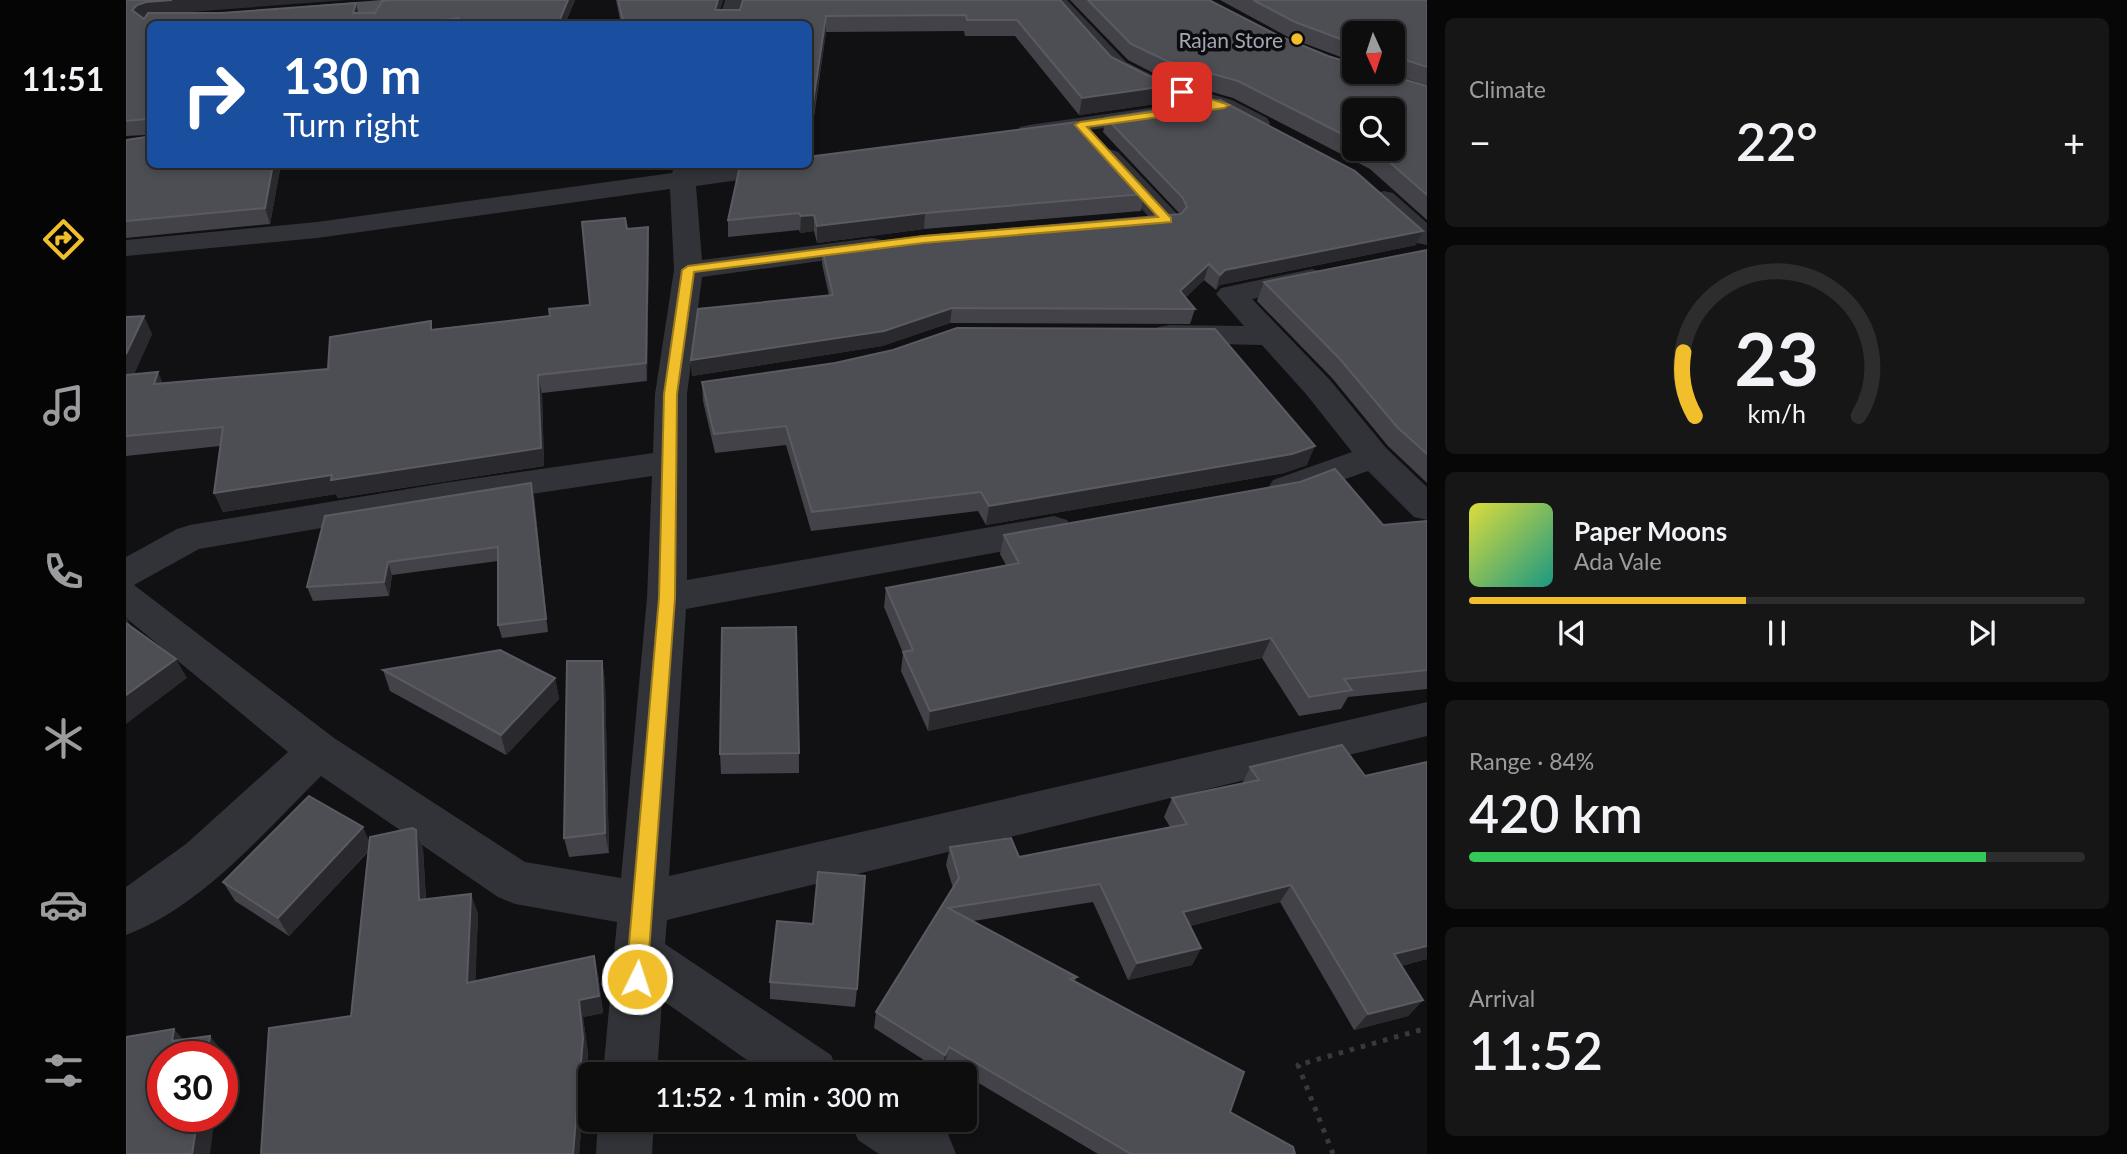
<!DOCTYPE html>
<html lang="en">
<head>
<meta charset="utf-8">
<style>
	:root { --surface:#0d0d0e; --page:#161617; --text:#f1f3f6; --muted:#9a9c9e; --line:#2d2d2e; --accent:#f1bf2b }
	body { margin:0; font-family:Lato,sans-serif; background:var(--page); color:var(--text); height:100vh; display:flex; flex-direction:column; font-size:26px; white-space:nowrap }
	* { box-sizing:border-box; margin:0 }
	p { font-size:23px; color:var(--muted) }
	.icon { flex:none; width:38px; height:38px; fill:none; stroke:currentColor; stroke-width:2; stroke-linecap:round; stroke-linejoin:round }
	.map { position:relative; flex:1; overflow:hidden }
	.drawer { display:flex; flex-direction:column; gap:18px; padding:18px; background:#070708; width:700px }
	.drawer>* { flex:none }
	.top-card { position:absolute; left:21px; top:21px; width:665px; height:147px; border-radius:10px; box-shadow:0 4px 10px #0003,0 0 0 2px var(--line); background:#1a4fa0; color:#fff; overflow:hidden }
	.needle { width:46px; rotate:177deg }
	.controls { position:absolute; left:1216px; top:21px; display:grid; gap:14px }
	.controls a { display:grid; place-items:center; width:63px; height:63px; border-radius:10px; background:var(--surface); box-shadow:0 4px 10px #0003,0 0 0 2px var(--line); font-size:35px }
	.speed { position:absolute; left:21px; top:1041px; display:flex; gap:14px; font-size:35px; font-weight:700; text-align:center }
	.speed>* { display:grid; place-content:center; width:91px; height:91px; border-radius:50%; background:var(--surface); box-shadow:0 4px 10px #0003,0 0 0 2px var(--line); line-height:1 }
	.speed .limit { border:10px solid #d22; background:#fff; color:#111 }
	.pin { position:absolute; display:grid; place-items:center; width:60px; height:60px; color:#fff; margin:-30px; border-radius:14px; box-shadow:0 4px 10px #0006 }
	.me { position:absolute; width:77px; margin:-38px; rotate:4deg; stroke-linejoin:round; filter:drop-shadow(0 0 5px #0008) }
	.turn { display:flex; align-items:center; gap:24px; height:147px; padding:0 21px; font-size:32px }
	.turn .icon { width:91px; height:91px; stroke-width:2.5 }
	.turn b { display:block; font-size:49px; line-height:60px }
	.big { font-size:52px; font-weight:600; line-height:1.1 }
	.drawer .widget { flex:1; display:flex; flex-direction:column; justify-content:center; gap:10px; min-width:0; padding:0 24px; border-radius:10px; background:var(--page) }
	.drawer .dial { align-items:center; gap:0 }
	.dial svg { height:182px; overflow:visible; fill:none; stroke:var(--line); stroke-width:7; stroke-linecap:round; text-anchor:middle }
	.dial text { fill:var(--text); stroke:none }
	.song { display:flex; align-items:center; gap:21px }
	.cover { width:84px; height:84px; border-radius:10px; background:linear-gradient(135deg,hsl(60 70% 55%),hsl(170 70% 35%)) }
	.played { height:7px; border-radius:4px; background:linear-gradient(90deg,var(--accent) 45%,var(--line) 45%) }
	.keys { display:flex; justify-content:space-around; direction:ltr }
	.heat { display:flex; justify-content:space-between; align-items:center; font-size:38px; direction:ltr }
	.charge { height:10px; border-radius:5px; background:linear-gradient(90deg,#34c759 84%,var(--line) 0) }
	.trip { position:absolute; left:452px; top:1062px; width:399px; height:70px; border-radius:10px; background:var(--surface); box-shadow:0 4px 10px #0003,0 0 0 2px var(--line); font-weight:600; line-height:70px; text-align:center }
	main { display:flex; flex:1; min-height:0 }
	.menu { display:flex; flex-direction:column; width:126px; justify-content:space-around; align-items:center; background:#050506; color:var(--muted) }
	.menu .icon { width:49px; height:49px }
	.menu .current { color:var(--accent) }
	.menu b { font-size:32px; color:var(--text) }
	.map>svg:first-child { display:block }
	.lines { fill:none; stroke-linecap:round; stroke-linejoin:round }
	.path { stroke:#38393f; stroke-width:5; stroke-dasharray:4.5 7; stroke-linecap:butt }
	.minor { fill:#323338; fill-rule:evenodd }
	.primary { fill:#4e4f57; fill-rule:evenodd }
	.wall { fill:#424248; fill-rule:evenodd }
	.shaded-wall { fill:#2a2a2e }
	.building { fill:#4d4d54; stroke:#5a5b62; stroke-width:2 }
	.route { fill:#f1bf2b; stroke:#9d7c1c; stroke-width:2 }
	.poi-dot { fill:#f1bf2b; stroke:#0c0c0e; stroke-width:2.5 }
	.labels { text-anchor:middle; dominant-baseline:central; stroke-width:7; stroke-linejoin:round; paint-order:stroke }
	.far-poi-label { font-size:21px; fill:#a2a6b3; stroke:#0c0c0e; text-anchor:end }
</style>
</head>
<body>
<main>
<nav class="menu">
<b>11:51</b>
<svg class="icon current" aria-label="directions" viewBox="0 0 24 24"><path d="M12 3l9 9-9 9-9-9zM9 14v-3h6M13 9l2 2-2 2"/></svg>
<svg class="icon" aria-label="music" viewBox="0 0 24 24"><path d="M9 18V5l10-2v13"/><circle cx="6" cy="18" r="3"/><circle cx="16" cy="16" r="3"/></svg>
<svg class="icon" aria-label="phone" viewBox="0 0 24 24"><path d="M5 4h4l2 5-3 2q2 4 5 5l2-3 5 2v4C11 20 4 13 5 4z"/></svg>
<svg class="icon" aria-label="climate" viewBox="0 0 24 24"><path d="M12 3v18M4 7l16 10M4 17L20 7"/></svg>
<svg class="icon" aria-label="car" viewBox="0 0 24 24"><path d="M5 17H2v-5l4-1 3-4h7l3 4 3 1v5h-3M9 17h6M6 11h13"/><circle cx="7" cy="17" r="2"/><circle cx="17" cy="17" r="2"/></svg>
<svg class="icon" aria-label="filters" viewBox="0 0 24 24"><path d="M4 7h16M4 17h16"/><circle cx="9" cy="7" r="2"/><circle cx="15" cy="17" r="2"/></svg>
</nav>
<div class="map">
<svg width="1301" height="1154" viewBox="0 0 1301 1154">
	<rect width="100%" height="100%" fill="#111113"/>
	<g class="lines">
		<polyline class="path" points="1207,1154 1172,1065 1301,1028"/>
		<g class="minor">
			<polygon points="599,0 619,0 613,24 592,24"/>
			<polygon points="920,0 941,0 1000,62 1036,80 1106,100 1141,118 1144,123 1141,128 1132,130 1123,128 1090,110 1020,90 984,72"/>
			<polygon points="1030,107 1038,109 1042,114 1038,119 903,139 894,137 891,132 894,127 903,125"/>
			<polygon points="983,149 992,152 1051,214 1055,220 1051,226 1041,228 1031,226 974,162 970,157 974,152"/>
			<path d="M682,162L684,164L680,169L671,172L570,186L576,260L746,238L756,240L760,246L756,252L746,254L576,277L561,394V580L928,516L941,520L946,529L941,538L928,542L560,609L543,876L1301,702V736L541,920L539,944L705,1055L713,1074H641L536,1000L531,1074H477L491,922L389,904L372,897L195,776C137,833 77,906 0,935V887L60,844L162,752L0,618V557L51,529L64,525L324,482L527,453L529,394L548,270L544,189L191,238L0,256V240L191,222L546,173L549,164H575L573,170L611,164H682ZM526,476L521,598L495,878L399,862L208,738L8,585L73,549L324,506Z"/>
			<polygon points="1258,191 1267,193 1301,223 1301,245 1291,243 1249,205 1245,199 1249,193"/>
			<polygon points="1186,269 1196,272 1201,278 1196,284 1126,299 1204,380 1260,448 1301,487 1301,520 1288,517 1242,471 1160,500 1147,496 1142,488 1147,480 1226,452 1180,394 1136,345 1043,343 1032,341 1028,334 1032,327 1043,325 1118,326 1090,294 1095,288"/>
			<polygon points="472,1120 528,1120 526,1154 470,1154"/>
			<polygon points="724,1120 801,1120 822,1134 830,1154 753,1154 732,1140"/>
		</g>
		<polygon class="primary" points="255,0 345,0 342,4 335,6 180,18 173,16 170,12 173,8 180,6"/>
	</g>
	<g class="wall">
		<polygon points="0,0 54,13 249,13 267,0 449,0 439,24 24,24 155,164 144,224 0,238 0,140 20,137 20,135 0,136"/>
		<polygon points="490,0 597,0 594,10 614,10 934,0 985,57 1023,76 1054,84 1050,101 953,115 889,36 839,36 838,31 700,32 683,152 682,24 495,24"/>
		<path d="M944,0H1083L1151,35L1202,56L1281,81L1301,86V220L1244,169L1107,98L1037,78L1002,60ZM1228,110L1267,149H1228Z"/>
		<polygon points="1094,0 1301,0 1301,85 1257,72 1267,72 1267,33 1228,33 1228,62 1164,38"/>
		<polygon points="980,118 1290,245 1094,285 1090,290 1078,280 1059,298 1069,309 1064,324 824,323 756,346 566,376 565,360 703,295 696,264 696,249 1054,214 977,132"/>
		<polygon points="628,164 1018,194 1015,211 798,229 691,243 688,231 674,233 673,230 602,237 602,220"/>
		<polygon points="501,229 523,244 521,381 416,393 418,466 212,498 210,494 97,512 88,493 94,446 0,456 0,317 26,334 8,374 37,383 202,369 307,329 424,316 464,305"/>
		<polygon points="1301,250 1301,483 1262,446 1206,378 1131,301 1138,282"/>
		<polygon points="576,382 1181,465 1158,473 860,525 852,511 685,531 660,445 589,453 577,401"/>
		<polygon points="408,496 422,632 376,638 372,625 372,561 266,575 263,596 187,601 181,587"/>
		<polygon points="1301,521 1301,689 1222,697 1215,709 1173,716 1136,658 802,731 775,671 777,653 758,607 760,588 880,565 874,554 878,535 1257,525"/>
		<polygon points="476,661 479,682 483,853 443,857 438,838"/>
		<polygon points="257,670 429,678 433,699 380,755 264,691"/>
		<polygon points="673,753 673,773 595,774 594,754"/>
		<polygon points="1301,762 1301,959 1275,966 1297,1000 1282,1016 1228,1030 1154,902 1064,926 1075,948 1066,965 1002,980 967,902 847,921 951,977 949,981 1104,1112 1169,1154 972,1154 819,1063 815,1071 748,1028 750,1012 827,888 820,865 824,847 893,857 1044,827 1038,817 1046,798 1116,784 1124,767 1239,776"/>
		<polygon points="290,830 297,849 300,899 352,913 349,981 472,974 477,1013 457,1017 462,1054 453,1154 135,1154 225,1016 243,851 163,936 109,901 97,882 244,841"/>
		<polygon points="644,982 731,989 729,1007 644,999"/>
	</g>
	<g class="shaded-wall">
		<polygon points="46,0 221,0 25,15 16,18 6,10 11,5 20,2"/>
		<polygon points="442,0 449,0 439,24 432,24"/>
		<polygon points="592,0 597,0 590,24 589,10"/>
		<polygon points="230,3 233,16 227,13"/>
		<polygon points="700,16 700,32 682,152 682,135"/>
		<polygon points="333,18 334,24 316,24 317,20"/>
		<polygon points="1054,84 1050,101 953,115 956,98"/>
		<polygon points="147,164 155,164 144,224 139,208"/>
		<polygon points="799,213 798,229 691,243 691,226"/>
		<polygon points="688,215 688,231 674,233 675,216"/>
		<polygon points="522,227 523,244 521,381 520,363"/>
		<polygon points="1297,231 1290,245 1094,285 1090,290 1094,275 1099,270"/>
		<polygon points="1083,264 1078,280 1050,307 1054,291"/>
		<polygon points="826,308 824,323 756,346 566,376 565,360"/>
		<polygon points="18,316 26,334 0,392 0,354"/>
		<polygon points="32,372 40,390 28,384"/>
		<polygon points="412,375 416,393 418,466 212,498 210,494 97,512 88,493"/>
		<polygon points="1189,446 1181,465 1158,473 860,525 863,506"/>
		<polygon points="405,483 408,496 422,632 420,619"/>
		<polygon points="262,562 266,575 263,596 258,582"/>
		<polygon points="0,617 5,626 0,629"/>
		<polygon points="1145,638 1136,658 802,731 804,711"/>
		<polygon points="50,659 61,678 0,724 0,695"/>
		<polygon points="476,661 479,682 483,853 479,833"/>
		<polygon points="429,678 433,699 380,755 375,735"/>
		<polygon points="237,827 246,847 163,936 152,918"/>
		<polygon points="290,830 297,849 301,919 293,900"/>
		<polygon points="1165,885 1154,902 1048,930 1057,912"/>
		<polygon points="345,894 352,913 349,1000 341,983"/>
		<polygon points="1301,946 1301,959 1254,971 1268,954"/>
		<polygon points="1075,948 1066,965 1002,980 1011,963"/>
		<polygon points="468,956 472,974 477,1013 457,1017 462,1054 453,1154 447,1154 453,1000"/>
		<polygon points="1297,1000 1282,1016 1228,1030 1242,1014"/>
		<polygon points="48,1029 63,1046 46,1041"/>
		<polygon points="84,1036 98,1053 96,1066 96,1057 81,1057"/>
		<polygon points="823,1047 819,1063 815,1071 819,1055"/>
		<polygon points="72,1116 89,1116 84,1154 66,1154"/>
	</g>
	<g class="building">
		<polygon points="0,0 46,0 20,2 11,5 6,10 18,19 22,13 96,13 230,3 227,13 249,13 256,1 267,0 442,0 432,24 334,24 333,18 317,20 316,24 24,24 24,164 147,164 139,208 0,221 0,140 20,137 20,119 0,121"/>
		<polygon points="492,0 592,0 589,10 614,10 617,0 934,0 985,57 1023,76 1054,84 956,98 891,20 841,20 840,15 700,16 682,135 682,24 498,24"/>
		<polygon points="962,0 1083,0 1151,35 1202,56 1228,64 1228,72 1252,72 1301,86 1301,195 1251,151 1246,149 1267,149 1267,110 1228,110 1228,140 1112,81 1041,61 1005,44"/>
		<polygon points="1127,0 1301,0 1301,67 1267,56 1267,33 1228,33 1228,44 1169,22"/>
		<polygon points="1094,100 1229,171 1297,231 1099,270 1094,275 1083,264 1054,291 1069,309 826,308 758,331 565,360 572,309 707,295 696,249 800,236 1055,214 1061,207 1057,198 980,118"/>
		<polygon points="951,122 1018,194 799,213 691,226 688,215 675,216 673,213 602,220 614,166 628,164 682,164 682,157"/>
		<polygon points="499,218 501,229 522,227 520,363 412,375 415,448 205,480 206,475 88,493 97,427 0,436 0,375 32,372 28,384 202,369 204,337 305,321 305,330 424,316 423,309 464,305 456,222"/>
		<polygon points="1301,250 1301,454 1271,427 1214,359 1138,282"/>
		<polygon points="18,316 0,354 0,317"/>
		<polygon points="831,328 1089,329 1189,446 1166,454 863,506 855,492 686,512 660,426 588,434 576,382 709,363 767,350"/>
		<polygon points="1209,469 1257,525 1301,521 1301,670 1218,679 1226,690 1183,697 1145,638 804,711 777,652 787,650 760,588 893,563 878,535 1174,482"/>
		<polygon points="405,483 420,619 372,625 372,547 262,562 258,582 181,587 199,516"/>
		<polygon points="0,623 50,659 0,695"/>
		<polygon points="670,627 673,753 594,754 596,628"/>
		<polygon points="374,650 429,678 375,735 257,670"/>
		<polygon points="441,661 476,661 479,833 438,838"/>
		<polygon points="1216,745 1239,776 1301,762 1301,946 1268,954 1297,1000 1242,1014 1165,885 1057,912 1075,948 1011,963 974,884 822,908 951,977 944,979 1118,1072 1104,1112 1167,1147 1169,1154 1005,1154 823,1047 819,1055 750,1012 833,878 824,847 885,838 893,857 1061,824 1046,798 1133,780 1124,767"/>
		<polygon points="183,796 237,827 152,918 97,882"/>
		<polygon points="286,828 290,830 293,900 345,894 341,983 468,956 473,996 453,1000 457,1038 447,1154 135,1154 143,1028 225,1016 244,837"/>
		<polygon points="692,872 739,876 731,989 644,982 651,921 687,924"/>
		<polygon points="48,1029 46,1041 84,1036 81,1057 37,1057 37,1116 72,1116 66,1154 0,1154 0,1037"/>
	</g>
	<polygon class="route" points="1056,90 1103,105 1098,108 961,127 1045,218 1045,222 797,243 568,272 551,394 549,598 521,979 518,986 511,989 503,986 500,979 533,598 538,394 556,270 562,266 797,236 1032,217 949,125 954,122 1084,104 1053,94 1051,92"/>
	<circle class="poi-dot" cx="1171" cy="39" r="7"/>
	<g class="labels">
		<g class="far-poi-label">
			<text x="1157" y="39">Rajan Store</text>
		</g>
	</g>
</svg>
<div class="controls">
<a><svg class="needle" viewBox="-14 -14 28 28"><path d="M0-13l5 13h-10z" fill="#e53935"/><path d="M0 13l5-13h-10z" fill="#9a9c9e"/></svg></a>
<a><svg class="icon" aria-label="search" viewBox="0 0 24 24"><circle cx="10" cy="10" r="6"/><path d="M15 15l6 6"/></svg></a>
</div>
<div class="speed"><div class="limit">30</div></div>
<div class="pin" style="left:1056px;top:92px;background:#d93025"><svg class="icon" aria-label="arrive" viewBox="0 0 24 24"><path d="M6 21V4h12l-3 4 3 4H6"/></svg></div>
<svg class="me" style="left:511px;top:979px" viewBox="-20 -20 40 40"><circle r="17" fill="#f1bf2b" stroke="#fff" stroke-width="3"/><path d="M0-11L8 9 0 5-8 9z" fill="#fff"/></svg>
<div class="trip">11:52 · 1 min · 300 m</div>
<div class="top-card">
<div class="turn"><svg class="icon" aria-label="right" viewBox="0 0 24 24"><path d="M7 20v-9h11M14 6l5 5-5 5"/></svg><div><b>130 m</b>Turn right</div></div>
</div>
</div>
<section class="drawer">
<div class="widget"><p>Climate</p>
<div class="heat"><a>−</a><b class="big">22°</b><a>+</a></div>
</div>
<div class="widget dial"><svg viewBox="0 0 100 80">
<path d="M14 69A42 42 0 1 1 86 69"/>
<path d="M14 69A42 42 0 0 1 9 41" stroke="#f1bf2b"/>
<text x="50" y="56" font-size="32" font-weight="700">23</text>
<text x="50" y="72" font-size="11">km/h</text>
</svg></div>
<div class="widget">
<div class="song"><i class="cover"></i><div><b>Paper Moons</b><p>Ada Vale</p></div></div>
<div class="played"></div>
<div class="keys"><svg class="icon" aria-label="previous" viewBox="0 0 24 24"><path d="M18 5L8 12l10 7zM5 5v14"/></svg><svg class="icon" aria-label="pause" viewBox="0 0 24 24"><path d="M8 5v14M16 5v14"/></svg><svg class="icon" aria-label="next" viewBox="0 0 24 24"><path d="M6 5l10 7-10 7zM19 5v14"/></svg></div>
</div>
<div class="widget"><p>Range · 84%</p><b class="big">420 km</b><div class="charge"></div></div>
<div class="widget"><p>Arrival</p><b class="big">11:52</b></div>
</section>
</main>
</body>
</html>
